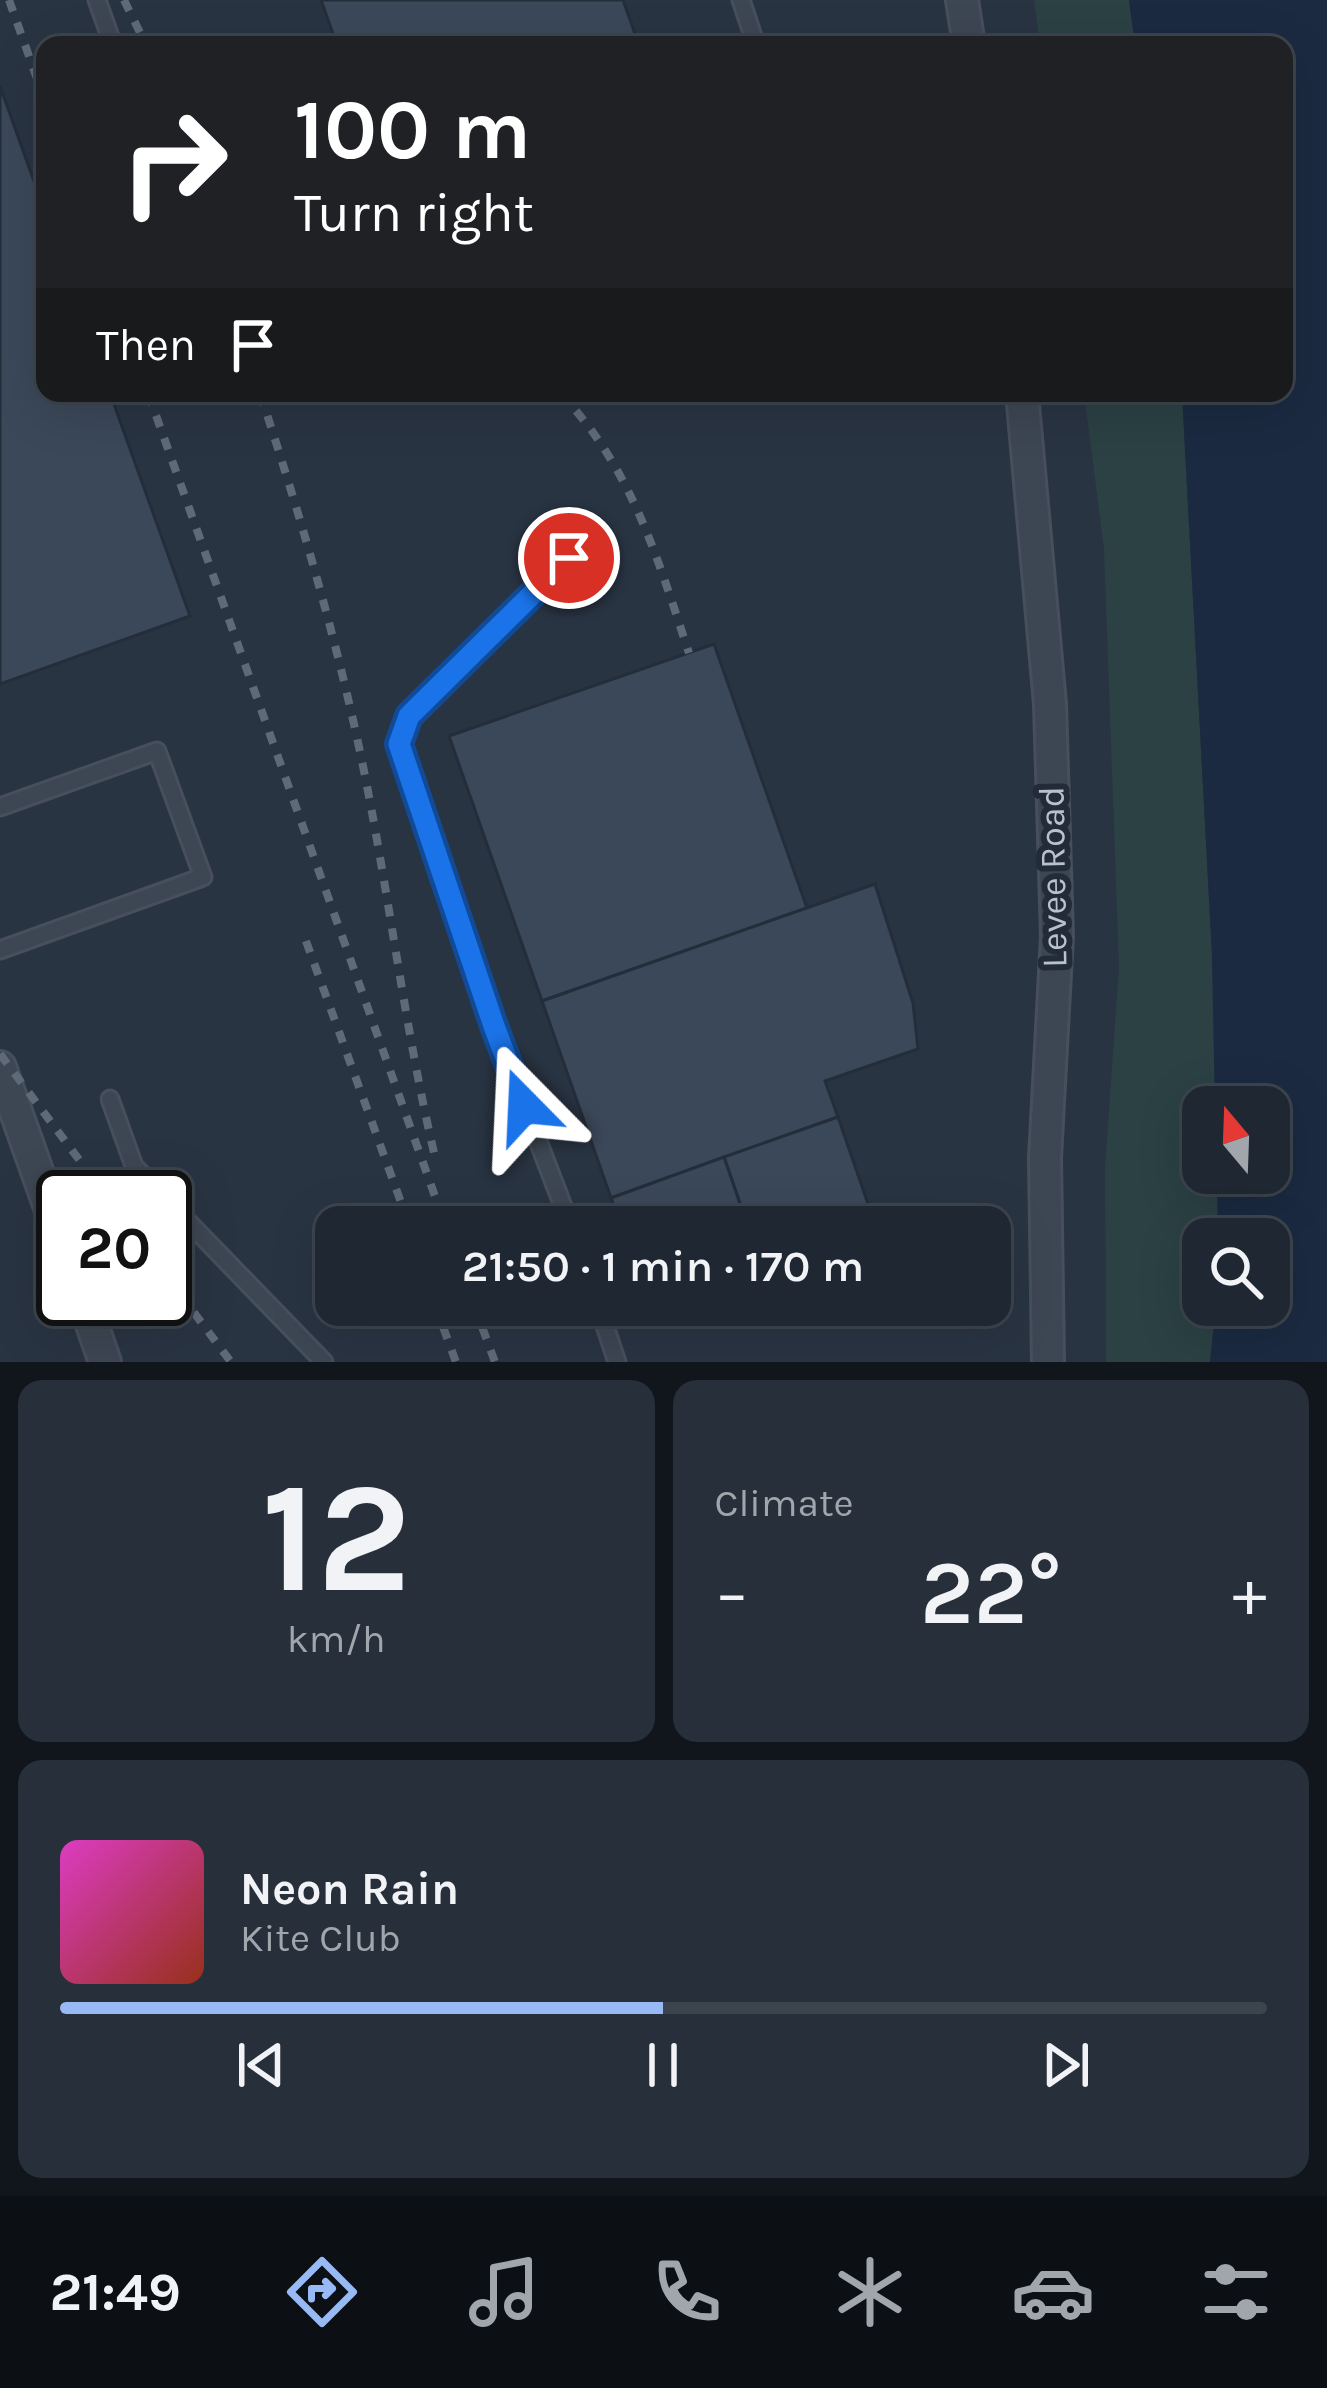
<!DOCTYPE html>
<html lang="en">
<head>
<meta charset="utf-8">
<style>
	:root { --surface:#1f2732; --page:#272f3a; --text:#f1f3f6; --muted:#a1a5ac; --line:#3c444d; --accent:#97baf5 }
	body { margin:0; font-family:Karla,sans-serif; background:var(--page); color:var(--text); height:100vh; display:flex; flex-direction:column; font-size:45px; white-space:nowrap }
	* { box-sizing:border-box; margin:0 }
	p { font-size:39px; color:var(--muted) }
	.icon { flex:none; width:66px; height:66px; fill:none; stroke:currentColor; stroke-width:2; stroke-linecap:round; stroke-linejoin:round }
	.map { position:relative; height:1362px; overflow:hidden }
	.drawer { display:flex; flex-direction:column; gap:18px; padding:18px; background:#11151c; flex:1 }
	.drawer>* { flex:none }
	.guide { position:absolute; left:36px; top:36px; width:1257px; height:366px; border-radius:24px; box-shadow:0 12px 48px #0002,0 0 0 3px var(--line); background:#202124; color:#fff; overflow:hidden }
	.needle { width:78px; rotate:341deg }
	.fabs { position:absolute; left:1182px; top:1086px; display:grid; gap:24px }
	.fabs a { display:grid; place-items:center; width:108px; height:108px; border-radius:24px; background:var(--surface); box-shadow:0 12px 48px #0002,0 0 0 3px var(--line); font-size:60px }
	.speed { position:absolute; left:36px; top:1170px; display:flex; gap:24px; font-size:60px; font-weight:700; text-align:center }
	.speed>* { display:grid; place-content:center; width:156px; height:156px; border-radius:50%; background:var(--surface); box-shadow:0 12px 48px #0002,0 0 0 3px var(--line); line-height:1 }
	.speed .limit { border:6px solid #111; border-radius:18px; background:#fff; color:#111 }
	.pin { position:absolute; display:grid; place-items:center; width:102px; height:102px; color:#fff; margin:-51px; border:6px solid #fff; border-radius:50%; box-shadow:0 3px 12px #0007 }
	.me { position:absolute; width:132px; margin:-66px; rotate:339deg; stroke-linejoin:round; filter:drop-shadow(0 0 9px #0008) }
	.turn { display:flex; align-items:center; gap:42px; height:252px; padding:0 60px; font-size:54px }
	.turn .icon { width:156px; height:156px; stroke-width:2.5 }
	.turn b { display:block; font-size:84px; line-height:102px }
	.then { display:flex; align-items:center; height:114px; padding:0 60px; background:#0003; gap:24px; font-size:45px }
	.big { font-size:90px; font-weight:600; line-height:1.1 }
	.drawer .tile { flex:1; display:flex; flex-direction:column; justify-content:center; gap:18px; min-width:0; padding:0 42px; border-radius:24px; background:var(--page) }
	.drawer .dial { align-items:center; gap:0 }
	.dial b { font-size:156px; line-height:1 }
	.song { display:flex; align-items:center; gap:36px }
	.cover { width:144px; height:144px; border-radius:18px; background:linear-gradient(135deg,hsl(310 70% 55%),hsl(10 70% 35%)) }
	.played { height:12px; border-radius:6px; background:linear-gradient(90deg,var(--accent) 50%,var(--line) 50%) }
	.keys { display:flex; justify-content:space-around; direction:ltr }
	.heat { display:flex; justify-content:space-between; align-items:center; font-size:66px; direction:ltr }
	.drawer .tiles { flex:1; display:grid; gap:18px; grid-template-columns:1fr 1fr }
	.tile:last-child { grid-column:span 2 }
	.trip { position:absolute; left:315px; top:1206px; width:696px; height:120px; border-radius:24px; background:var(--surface); box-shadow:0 12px 48px #0002,0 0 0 3px var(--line); font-weight:600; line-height:120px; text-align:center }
	.menu { display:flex; height:192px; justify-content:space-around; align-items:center; background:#0c1014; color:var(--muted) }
	.menu .icon { width:84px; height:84px }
	.menu .selected { color:var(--accent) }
	.menu b { font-size:54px; color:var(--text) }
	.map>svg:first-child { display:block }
	.green { fill:#2b4144 }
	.water { fill:#1b2a41 }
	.building { fill:#3b4859; stroke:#242d3a; stroke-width:3 }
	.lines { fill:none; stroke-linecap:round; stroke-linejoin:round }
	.service-casing { stroke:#474f5c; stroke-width:21 }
	.minor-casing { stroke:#474f5c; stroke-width:36 }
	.service { stroke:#3d4653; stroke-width:15 }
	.minor { stroke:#3d4653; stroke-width:30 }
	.rail { stroke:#5f6a79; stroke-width:8; stroke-dasharray:12 12; stroke-linecap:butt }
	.route-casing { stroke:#114b97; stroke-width:30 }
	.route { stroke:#1a73e8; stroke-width:21 }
	.labels { text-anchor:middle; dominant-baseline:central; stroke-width:12; stroke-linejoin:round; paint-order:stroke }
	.street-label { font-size:36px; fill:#bac1cc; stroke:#222b38 }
</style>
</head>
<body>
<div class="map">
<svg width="1327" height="1362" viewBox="0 0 1327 1362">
	<rect width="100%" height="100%" fill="#293443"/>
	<g class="green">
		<polygon points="1034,0 1129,0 1135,45 1040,45"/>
		<polygon points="1084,393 1182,393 1212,955 1215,1107 1203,1107 1203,1173 1217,1173 1218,1239 1203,1239 1203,1305 1216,1305 1210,1362 1106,1362 1105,1168 1119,967 1104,549"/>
	</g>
	<polygon class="water" points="1129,0 1327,0 1327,1362 1210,1362 1216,1305 1269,1305 1269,1239 1218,1239 1217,1173 1269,1173 1269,1107 1215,1107 1212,955 1182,393 1284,393 1284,45 1135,45"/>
	<g class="building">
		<polygon points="321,0 623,0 639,45 337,45"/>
		<polygon points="0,86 45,212 45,393 110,393 190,616 0,684"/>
		<polygon points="714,644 807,908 542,1001 449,736"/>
		<polygon points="875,884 913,1003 918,1049 825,1081 838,1117 611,1198 542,1001"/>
		<polygon points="838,1117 876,1227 748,1227 724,1157"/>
		<polygon points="724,1157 748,1227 621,1227 611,1198"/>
		<polygon points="648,1305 686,1305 652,1317"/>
	</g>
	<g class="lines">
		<g class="service-casing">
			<g id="service">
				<polyline points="97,0 113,45"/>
				<polyline points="741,0 756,45"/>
				<polyline points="569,558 409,716 399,744 494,1026 571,1227"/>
				<polyline points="0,807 157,751 203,877 0,950"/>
				<polyline points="110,1099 134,1166 164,1197"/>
				<polyline points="165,1198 324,1362"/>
				<polyline points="598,1305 617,1362"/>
			</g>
		</g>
		<g class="minor-casing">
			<g id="minor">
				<polyline points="962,0 969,45"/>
				<polyline points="1022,393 1050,704 1057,936 1045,1158 1048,1362"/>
				<polyline points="0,1067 63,1244"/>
				<polyline points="83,1299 105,1362"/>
			</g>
		</g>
		<use href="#service" class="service"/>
		<use href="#minor" class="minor"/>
		<g class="rail">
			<polyline points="9,0 45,101"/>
			<polyline points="124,0 146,45"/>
			<polyline points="148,393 446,1227"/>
			<path d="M260,393C301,518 338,643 364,771C390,900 405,1030 435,1157"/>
			<path d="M560,393C632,468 657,557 689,653"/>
			<polyline points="306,941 410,1227"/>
			<polyline points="0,1054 107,1197"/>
			<polyline points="165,1274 231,1362"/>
			<polyline points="435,1305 456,1362"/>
			<polyline points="474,1305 495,1362"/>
		</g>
	</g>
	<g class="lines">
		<g class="route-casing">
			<polyline id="route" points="524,1106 494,1026 399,744 409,716 569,558"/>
		</g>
		<use href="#route" class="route"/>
	</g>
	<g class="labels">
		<g class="street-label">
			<text transform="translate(1053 877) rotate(-91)">Levee Road</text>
		</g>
	</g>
</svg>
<div class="fabs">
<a><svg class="needle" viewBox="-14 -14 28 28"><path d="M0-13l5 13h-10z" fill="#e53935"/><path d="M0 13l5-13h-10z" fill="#a1a5ac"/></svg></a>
<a><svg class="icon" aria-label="search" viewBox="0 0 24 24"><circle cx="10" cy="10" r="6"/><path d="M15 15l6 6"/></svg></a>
</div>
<div class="speed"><div class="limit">20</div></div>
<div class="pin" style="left:569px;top:558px;background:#d93025"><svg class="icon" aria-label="arrive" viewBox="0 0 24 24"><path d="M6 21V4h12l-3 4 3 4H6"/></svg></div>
<svg class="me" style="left:524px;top:1106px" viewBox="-20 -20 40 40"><path d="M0-17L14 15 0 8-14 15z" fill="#1a73e8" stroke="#fff" stroke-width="4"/></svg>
<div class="trip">21:50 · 1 min · 170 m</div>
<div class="guide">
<div class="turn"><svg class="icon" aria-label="right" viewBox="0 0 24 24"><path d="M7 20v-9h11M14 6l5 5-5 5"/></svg><div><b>100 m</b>Turn right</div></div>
<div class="then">Then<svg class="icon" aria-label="arrive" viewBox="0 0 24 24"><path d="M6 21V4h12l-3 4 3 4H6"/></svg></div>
</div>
</div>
<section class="drawer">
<div class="tiles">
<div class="tile dial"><b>12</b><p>km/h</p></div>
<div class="tile"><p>Climate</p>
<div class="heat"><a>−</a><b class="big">22°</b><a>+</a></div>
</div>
<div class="tile">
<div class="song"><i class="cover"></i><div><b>Neon Rain</b><p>Kite Club</p></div></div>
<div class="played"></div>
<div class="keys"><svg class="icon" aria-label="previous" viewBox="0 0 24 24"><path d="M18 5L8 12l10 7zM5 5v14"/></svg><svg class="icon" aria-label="pause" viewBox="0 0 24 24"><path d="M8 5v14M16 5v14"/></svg><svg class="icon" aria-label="next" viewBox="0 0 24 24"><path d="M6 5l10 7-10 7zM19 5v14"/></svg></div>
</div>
</div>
</section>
<nav class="menu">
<b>21:49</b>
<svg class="icon selected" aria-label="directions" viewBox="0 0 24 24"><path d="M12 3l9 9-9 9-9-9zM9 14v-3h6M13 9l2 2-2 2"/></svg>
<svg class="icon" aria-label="music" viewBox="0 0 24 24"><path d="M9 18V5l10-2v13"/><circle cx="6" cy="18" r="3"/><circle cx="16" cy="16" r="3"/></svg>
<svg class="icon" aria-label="phone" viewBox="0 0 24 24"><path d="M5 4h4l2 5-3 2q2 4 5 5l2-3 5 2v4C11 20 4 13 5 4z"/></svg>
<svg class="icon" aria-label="climate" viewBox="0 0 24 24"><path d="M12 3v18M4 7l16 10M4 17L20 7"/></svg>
<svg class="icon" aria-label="car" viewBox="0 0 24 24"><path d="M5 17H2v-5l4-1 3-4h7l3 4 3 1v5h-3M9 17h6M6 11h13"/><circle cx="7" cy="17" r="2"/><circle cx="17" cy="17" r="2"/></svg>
<svg class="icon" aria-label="filters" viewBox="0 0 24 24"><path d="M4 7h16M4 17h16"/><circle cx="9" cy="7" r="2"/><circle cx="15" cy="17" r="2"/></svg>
</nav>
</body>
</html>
